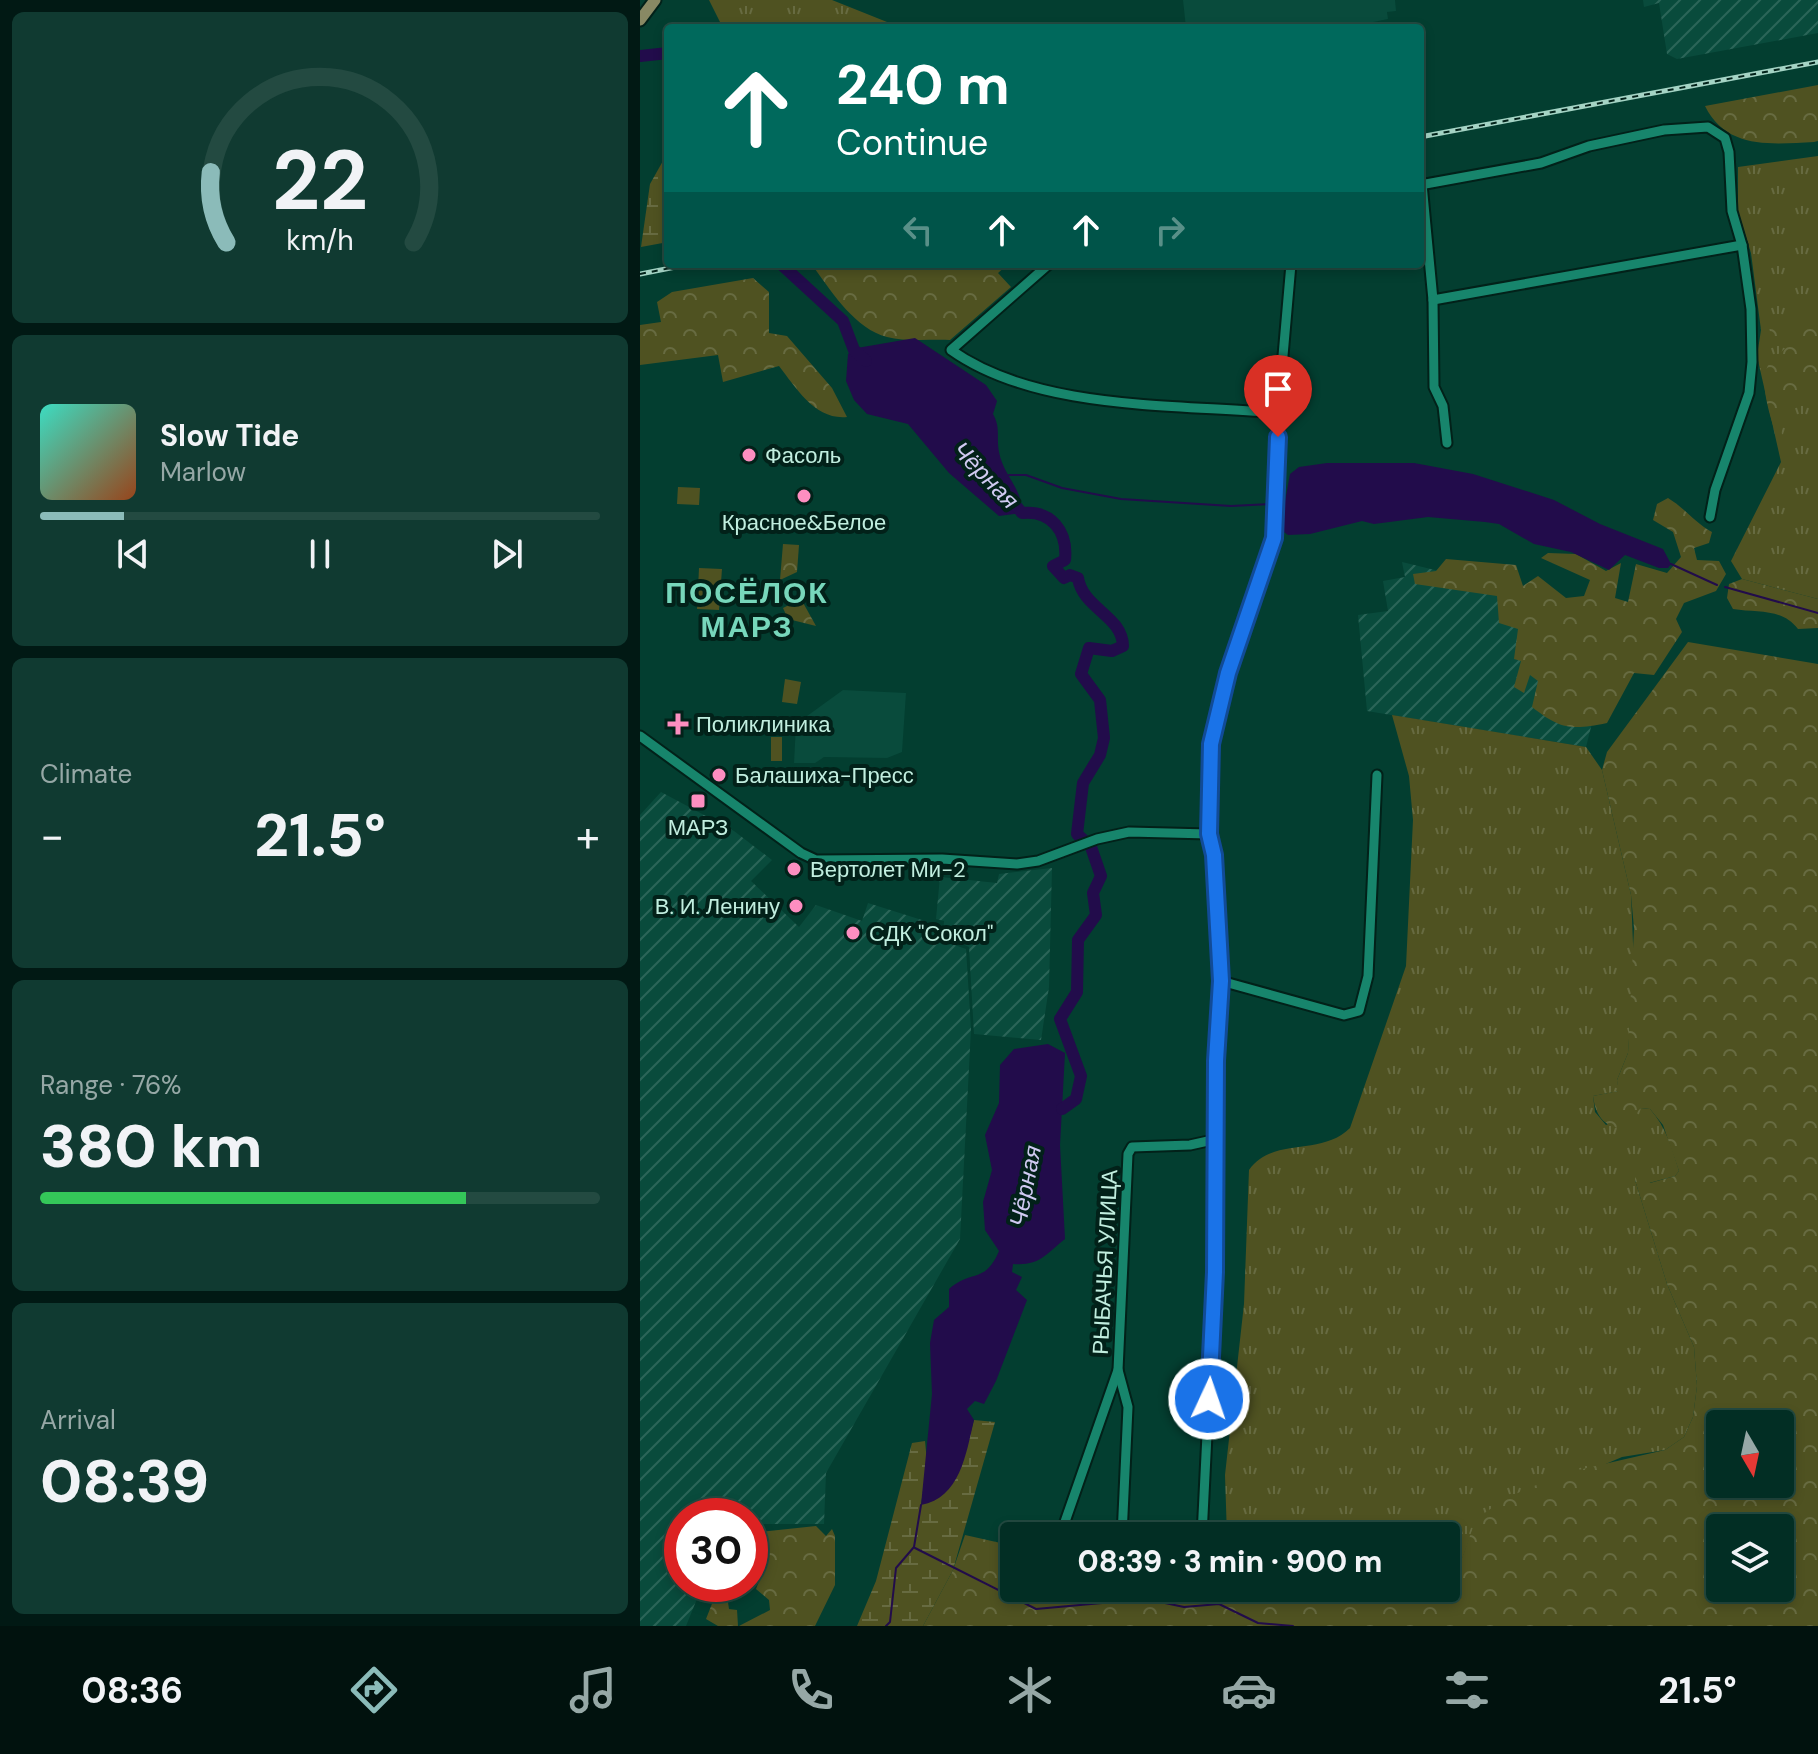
<!DOCTYPE html>
<html lang="en">
<head>
<meta charset="utf-8">
<style>
	:root { --surface:#022e24; --page:#103a31; --text:#f1f3f6; --muted:#96a8a6; --line:#234a41; --accent:#8bbbb9 }
	body { margin:0; font-family:"DM Sans",sans-serif; background:var(--page); color:var(--text); height:100vh; display:flex; flex-direction:column; font-size:30px; white-space:nowrap }
	* { box-sizing:border-box; margin:0 }
	p { font-size:26px; color:var(--muted) }
	.icon { flex:none; width:44px; height:44px; fill:none; stroke:currentColor; stroke-width:2; stroke-linecap:round; stroke-linejoin:round }
	.map { position:relative; flex:1; overflow:hidden }
	.details { display:flex; flex-direction:column; gap:12px; padding:12px; background:#011914; width:640px }
	.details>* { flex:none }
	.guide { position:absolute; left:24px; top:24px; width:760px; height:244px; border-radius:8px; box-shadow:0 4px 12px #0003,0 0 0 2px var(--line); background:#00695c; color:#fff; overflow:hidden }
	.needle { width:52px; rotate:171deg }
	.tools { position:absolute; left:1066px; top:1410px; display:grid; gap:16px }
	.tools a { display:grid; place-items:center; width:88px; height:88px; border-radius:8px; background:var(--surface); box-shadow:0 4px 12px #0003,0 0 0 2px var(--line); font-size:40px }
	.speed { position:absolute; left:24px; top:1498px; display:flex; gap:16px; font-size:40px; font-weight:700; text-align:center }
	.speed>* { display:grid; place-content:center; width:104px; height:104px; border-radius:50%; background:var(--surface); box-shadow:0 4px 12px #0003,0 0 0 2px var(--line); line-height:1 }
	.speed .limit { border:12px solid #d22; background:#fff; color:#111 }
	.pin { position:absolute; display:grid; place-items:center; width:68px; height:68px; color:#fff; margin:-82px -34px; border-radius:50% 50% 50% 0; rotate:-45deg; box-shadow:0 0 8px #0007 }
	.pin .icon { rotate:45deg }
	.me { position:absolute; width:88px; margin:-44px; rotate:3deg; stroke-linejoin:round; filter:drop-shadow(0 0 6px #0008) }
	.turn { display:flex; align-items:center; gap:28px; height:168px; padding:0 40px; font-size:36px }
	.turn .icon { width:104px; height:104px; stroke-width:2.5 }
	.turn b { display:block; font-size:56px; line-height:68px }
	.lanes { display:flex; align-items:center; height:76px; padding:0 40px; background:#0003; justify-content:center; gap:40px; direction:ltr }
	.lanes .off { opacity:.35 }
	.big { font-size:60px; font-weight:800; line-height:1.1 }
	.details .tile { flex:1; display:flex; flex-direction:column; justify-content:center; gap:12px; min-width:0; padding:0 28px; border-radius:12px; background:var(--page) }
	.details .dial { align-items:center; gap:0 }
	.dial svg { height:208px; overflow:visible; fill:none; stroke:var(--line); stroke-width:7; stroke-linecap:round; text-anchor:middle }
	.dial text { fill:var(--text); stroke:none }
	.song { display:flex; align-items:center; gap:24px }
	.cover { width:96px; height:96px; border-radius:12px; background:linear-gradient(135deg,hsl(170 70% 55%),hsl(20 70% 35%)) }
	.played { height:8px; border-radius:4px; background:linear-gradient(90deg,var(--accent) 15%,var(--line) 15%) }
	.keys { display:flex; justify-content:space-around; direction:ltr }
	.heat { display:flex; justify-content:space-between; align-items:center; font-size:44px; direction:ltr }
	.charge { height:12px; border-radius:6px; background:linear-gradient(90deg,#34c759 76%,var(--line) 0) }
	.trip { position:absolute; left:360px; top:1522px; width:460px; height:80px; border-radius:8px; background:var(--surface); box-shadow:0 4px 12px #0003,0 0 0 2px var(--line); font-weight:800; line-height:80px; text-align:center }
	.menu { display:flex; height:128px; justify-content:space-around; align-items:center; background:#01120e; color:var(--muted) }
	.menu .icon { width:56px; height:56px }
	.menu .active { color:var(--accent) }
	.menu b { font-size:36px; color:var(--text) }
	main { display:flex; flex:1; min-height:0 }
	.map>svg:first-child { display:block }
	.built { fill:#094b3c }
	.industrial { fill:url(#industrial-furrows) }
	.grass { fill:url(#grass-tufts) }
	.forest { fill:url(#forest-crowns); fill-rule:evenodd }
	.wetland { fill:url(#wetland-marsh) }
	.pitch { fill:#4f5221 }
	.water { fill:#220c4b }
	.lines { fill:none; stroke-linecap:round; stroke-linejoin:round }
	.stream { stroke:#220c4b; stroke-width:2 }
	.river { stroke:#220c4b; stroke-width:12 }
	.minor-casing { stroke:#022119; stroke-width:13 }
	.major-casing { stroke:#022119; stroke-width:15 }
	.minor { stroke:#17856c; stroke-width:9 }
	.major { stroke:#888964; stroke-width:11 }
	.rail-casing { stroke:#a4d3c4; stroke-width:5 }
	.rail { stroke:#022119; stroke-width:2; stroke-dasharray:6; stroke-linecap:butt }
	.route-casing { stroke:#114b97; stroke-width:20 }
	.route { stroke:#1a73e8; stroke-width:14 }
	.poi-dot { fill:#fd8ec0; stroke:#022119; stroke-width:3 }
	.labels { text-anchor:middle; dominant-baseline:central; stroke-width:8; stroke-linejoin:round; paint-order:stroke }
	.poi-label { font-size:22px; fill:#c1eedf; stroke:#022119; text-anchor:start }
	.street-label { font-size:22px; fill:#c1eedf; stroke:#022119 }
	.water-label { font-size:24px; font-style:italic; fill:#d0caf1; stroke:#022119 }
	.district-label { font-size:30px; font-weight:bold; letter-spacing:2px; fill:#77d7bb; stroke:#022119 }
</style>
</head>
<body>
<main>
<section class="details">
<div class="tile dial"><svg viewBox="0 0 100 80">
<path d="M14 69A42 42 0 1 1 86 69"/>
<path d="M14 69A42 42 0 0 1 8 42" stroke="#8bbbb9"/>
<text x="50" y="56" font-size="32" font-weight="700">22</text>
<text x="50" y="72" font-size="11">km/h</text>
</svg></div>
<div class="tile">
<div class="song"><i class="cover"></i><div><b>Slow Tide</b><p>Marlow</p></div></div>
<div class="played"></div>
<div class="keys"><svg class="icon" aria-label="previous" viewBox="0 0 24 24"><path d="M18 5L8 12l10 7zM5 5v14"/></svg><svg class="icon" aria-label="pause" viewBox="0 0 24 24"><path d="M8 5v14M16 5v14"/></svg><svg class="icon" aria-label="next" viewBox="0 0 24 24"><path d="M6 5l10 7-10 7zM19 5v14"/></svg></div>
</div>
<div class="tile"><p>Climate</p>
<div class="heat"><a>−</a><b class="big">21.5°</b><a>+</a></div>
</div>
<div class="tile"><p>Range · 76%</p><b class="big">380 km</b><div class="charge"></div></div>
<div class="tile"><p>Arrival</p><b class="big">08:39</b></div>
</section>
<div class="map">
<svg width="1178" height="1626" viewBox="0 0 1178 1626">
	<defs>
		<pattern id="industrial-furrows" width="10" height="10" patternUnits="userSpaceOnUse" patternTransform="scale(2)"><rect width="10" height="10" fill="#094b3c"/><path d="M-1 1l2-2M0 10L10 0M9 11l2-2" fill="none" stroke="#2b6558"/></pattern>
		<pattern id="grass-tufts" width="24" height="20" patternUnits="userSpaceOnUse" patternTransform="scale(2)"><rect width="24" height="20" fill="#4f5221"/><path d="M3 7l-1-3M5 7V3M7 7l1-3M15 17l-1-3M17 17v-4M19 17l1-3" fill="none" stroke="#676b41"/></pattern>
		<pattern id="forest-crowns" width="20" height="18" patternUnits="userSpaceOnUse" patternTransform="scale(2)"><rect width="20" height="18" fill="#4f5221"/><path d="M2 6a3 3 0 1 1 6 0M12 15a3 3 0 1 1 6 0" fill="none" stroke="#676b41"/></pattern>
		<pattern id="wetland-marsh" width="20" height="14" patternUnits="userSpaceOnUse" patternTransform="scale(2)"><rect width="20" height="14" fill="#4f5221"/><path d="M1 5h8M5 5V1M11 12h8M15 12V8" fill="none" stroke="#676b41"/></pattern>
	</defs>
	<rect width="100%" height="100%" fill="#033e30"/>
	<g class="built">
		<polygon points="543,0 755,0 756,11 747,12 748,19 704,28 546,28"/>
		<polygon points="203,690 266,693 262,752 247,758 184,757 175,763 154,763 156,724"/>
	</g>
	<g class="industrial">
		<polygon points="1003,0 1178,0 1178,33 1037,59 1027,54 1019,3 1004,7"/>
		<polygon points="762,562 979,615 946,747 727,711 718,615 748,611 743,581 765,577"/>
		<polygon points="21,792 94,831 132,860 111,881 159,927 176,905 222,921 228,903 285,921 300,940 326,949 331,1029 320,1239 186,1473 184,1524 110,1524 110,1516 42,1516 42,1584 63,1584 46,1626 0,1626 0,815"/>
		<polygon points="412,868 409,987 401,1040 334,1034 329,947 303,935 304,921 296,919 300,877 357,883 359,874"/>
	</g>
	<g class="grass">
		<polygon points="69,0 192,0 262,28 83,28"/>
		<polygon points="1178,156 1178,599 1102,579 1091,561 1141,462 1117,356 1121,330 1111,253 1098,211 1098,167"/>
		<path d="M752,715L946,747L962,770L991,895L994,968L988,1053L977,1080L979,1091L953,1096L955,1112L966,1125L1001,1108L1010,1109C1026,1127 1032,1148 1039,1171L1035,1176L1009,1183L995,1168V1180L1027,1284L1054,1347L1057,1386L1053,1417L1044,1437L1025,1450L982,1457L837,1519L816,1575L806,1583V1536H587L585,1475L604,1304L609,1170C633,1136 681,1157 710,1128L766,966L773,820L769,776Z"/>
		<polygon points="664,1588 799,1588 763,1600"/>
	</g>
	<g class="forest">
		<path d="M1178,85V141L1174,142C1132,144 1087,150 1065,106Z"/>
		<path d="M208,264H368L358,273L371,287L310,340C291,339 266,342 247,337C216,329 193,294 175,269Z"/>
		<path d="M113,278L129,292V333L147,336L192,388L207,417C175,420 157,389 139,366L83,382L78,355L0,365V325L21,322L17,302L32,292Z"/>
		<path d="M1131,318L1148,323L1178,319V386L1138,408L1144,448L1138,443C1133,421 1115,380 1131,361C1139,352 1149,349 1152,336H1131L1128,323Z"/>
		<polygon points="38,487 60,488 59,505 37,504"/>
		<path d="M1028,498C1046,509 1055,523 1072,532L1069,543L1054,548L1057,560L1079,561L1086,574L1076,591L1044,603L1036,619L1042,632L1014,675L994,673L967,723C932,730 921,730 892,707L898,681L890,675L884,693L874,687L881,661L874,659L878,629L859,623L857,596L775,584L773,574L796,571L806,559L876,565L883,586L898,576L926,598L944,596L950,580L901,558L908,553L936,554L966,571L981,563L975,598L988,602L996,564L1027,573L1041,557L1033,532L1013,520L1017,504Z"/>
		<polygon points="143,544 159,545 157,572 140,580"/>
		<path d="M1102,579L1178,599V628L1158,629C1142,608 1118,613 1093,609L1087,598L1089,584Z"/>
		<polygon points="161,599 176,626 148,619 143,608"/>
		<path d="M1048,642L1178,664V1626H283L313,1570L325,1535L374,1546V1588H664L763,1600L806,1588V1583L816,1575L836,1519L866,1498L925,1473L1025,1450L1044,1437L1053,1417L1057,1386L1054,1347L1027,1284L995,1180V1168L1002,1166L1010,1183L1035,1176L1039,1171L1023,1125L1010,1109L1001,1108L997,1112L998,1119L988,1129C965,1128 956,1118 953,1096L978,1091L977,1080L988,1053L994,928L991,895L962,770L967,752ZM1080,1424H1140V1484H1080ZM1080,1528H1140V1588H1080Z"/>
		<polygon points="145,679 161,682 157,704 142,702"/>
		<polygon points="176,1526 186,1536 192,1529 195,1536 195,1585 175,1626 99,1626 130,1610 129,1600 116,1589 122,1574 110,1562 111,1533"/>
		<polygon points="79,1586 87,1596 89,1609 97,1610 98,1626 78,1626 66,1619"/>
	</g>
	<g class="wetland">
		<polygon points="28,152 28,242 1,247 10,184"/>
		<polygon points="334,1420 355,1422 313,1570 283,1626 217,1626 236,1581 272,1443 285,1441 287,1462 281,1505 330,1435"/>
	</g>
	<g class="pitch">
		<polygon points="59,568 82,569 79,610 57,609"/>
		<rect x="131" y="737" width="11" height="24"/>
	</g>
	<g class="water">
		<path d="M275,338L346,385L357,401L353,414C361,428 356,437 359,452C363,475 383,489 382,513L359,516L309,473L268,424L227,414L214,400L206,381L208,354L217,348Z"/>
		<polygon points="687,463 774,463 833,474 914,500 960,524 1023,549 1031,564 1028,568 1019,568 985,555 969,570 931,552 894,544 859,524 845,522 788,517 734,524 722,521 670,534 648,535 640,529 650,474 659,467"/>
		<path d="M408,1044L425,1053L420,1145L425,1239C406,1254 400,1266 373,1264L372,1272L382,1277L376,1290L387,1300L356,1381L344,1404L335,1401L327,1409L334,1420C326,1454 320,1498 281,1505L292,1394L290,1343L294,1320L309,1307V1289C332,1269 345,1284 359,1251L345,1230L343,1202L352,1170L345,1135L359,1103L360,1065L374,1049Z"/>
	</g>
	<g class="lines">
		<g class="stream">
			<polyline points="369,475 386,475 422,488 481,499 591,506 631,504"/>
			<polyline points="1031,564 1077,585"/>
			<polyline points="1085,587 1178,613"/>
			<polyline points="275,1548 396,1609 506,1599 544,1607 579,1604 618,1623 653,1626"/>
			<polyline points="246,1626 250,1622 256,1568 274,1547 281,1505"/>
		</g>
		<g class="river">
			<polyline points="0,56 28,53"/>
			<polyline points="141,264 203,321 214,350 226,361"/>
			<path d="M372,501L382,513C411,510 428,531 425,560L413,566L424,578L430,575L438,578C443,609 482,615 483,646L472,651L449,648L441,674L460,700L464,738L460,755L443,783L437,834L451,847L461,876L453,893L456,915L438,940L437,992L420,1019L441,1076L436,1099L422,1109"/>
		</g>
		<g class="minor-casing">
			<g id="minor">
				<polyline points="782,184 793,300 1102,245"/>
				<polyline points="780,185 901,163 949,146 1024,130 1068,127 1085,138 1089,152 1092,211 1102,245 1111,309 1112,362 1109,393 1075,490 1070,517"/>
				<path d="M409,264L311,350C397,411 535,404 638,413"/>
				<polyline points="793,300 794,387 803,406 807,443"/>
				<polyline points="0,736 161,853 176,860 302,859 377,864 398,861 457,839 489,832 569,834"/>
				<polyline points="581,981 704,1015 719,1011 728,976 737,775"/>
				<polyline points="478,1370 488,1407 482,1536"/>
				<polyline points="420,1536 478,1370 488,1154 492,1147 550,1145 577,1139"/>
				<polyline points="562,1536 575,1272 576,1061 581,981 574,855 569,834 571,744 588,673 634,538 638,413 651,264"/>
			</g>
		</g>
		<g class="major-casing">
			<polyline id="major" points="0,20 15,0"/>
		</g>
		<use href="#minor" class="minor"/>
		<use href="#major" class="major"/>
		<g class="rail-casing">
			<g id="rail">
				<polyline points="780,137 1178,62"/>
				<polyline points="0,274 51,264"/>
			</g>
		</g>
		<use href="#rail" class="rail"/>
	</g>
	<g class="lines">
		<g class="route-casing">
			<polyline id="route" points="569,1399 575,1272 576,1061 581,981 574,855 569,834 571,744 588,673 634,538 638,437"/>
		</g>
		<use href="#route" class="route"/>
	</g>
	<g class="poi-dot">
		<circle cx="109" cy="455" r="8"/>
		<circle cx="164" cy="496" r="8"/>
		<path d="M34 712h8v8h8v8h-8v8h-8v-8h-8v-8h8z"/>
		<circle cx="79" cy="775" r="8"/>
		<rect x="50" y="793" width="16" height="16" rx="4"/>
		<circle cx="154" cy="869" r="8"/>
		<circle cx="156" cy="906" r="8"/>
		<circle cx="213" cy="933" r="8"/>
	</g>
	<g class="labels">
		<g class="poi-label">
			<text x="125" y="455">Фасоль</text>
			<text x="164" y="522" text-anchor="middle">Красное&amp;Белое</text>
			<text x="56" y="724">Поликлиника</text>
			<text x="95" y="775">Балашиха-Пресс</text>
			<text x="58" y="827" text-anchor="middle">МАРЗ</text>
			<text x="170" y="869">Вертолет Ми-2</text>
			<text x="140" y="906" text-anchor="end">В. И. Ленину</text>
			<text x="229" y="933">СДК "Сокол"</text>
		</g>
		<g class="street-label">
			<text transform="translate(465 1262) rotate(-87)">РЫБАЧЬЯ УЛИЦА</text>
		</g>
		<g class="water-label">
			<text transform="translate(346 475) rotate(46)">Чёрная</text>
			<text transform="translate(385 1186) rotate(-79)">Чёрная</text>
		</g>
		<g class="district-label">
			<text x="107" y="592">ПОСЁЛОК<tspan x="107" dy="34">МАРЗ</tspan></text>
		</g>
	</g>
</svg>
<div class="tools">
<a><svg class="needle" viewBox="-14 -14 28 28"><path d="M0-13l5 13h-10z" fill="#e53935"/><path d="M0 13l5-13h-10z" fill="#96a8a6"/></svg></a>
<a><svg class="icon" aria-label="layers" viewBox="0 0 24 24"><path d="M12 4l9 5-9 5-9-5zM3 14l9 5 9-5"/></svg></a>
</div>
<div class="speed"><div class="limit">30</div></div>
<div class="pin" style="left:638px;top:437px;background:#d93025"><svg class="icon" aria-label="arrive" viewBox="0 0 24 24"><path d="M6 21V4h12l-3 4 3 4H6"/></svg></div>
<svg class="me" style="left:569px;top:1399px" viewBox="-20 -20 40 40"><circle r="17" fill="#1a73e8" stroke="#fff" stroke-width="3"/><path d="M0-11L8 9 0 5-8 9z" fill="#fff"/></svg>
<div class="trip">08:39 · 3 min · 900 m</div>
<div class="guide">
<div class="turn"><svg class="icon" aria-label="ahead" viewBox="0 0 24 24"><path d="M12 20V5M6 11l6-6 6 6"/></svg><div><b>240 m</b>Continue</div></div>
<div class="lanes"><svg class="icon off" aria-label="left" viewBox="0 0 24 24"><path d="M17 20v-9H6M10 6l-5 5 5 5"/></svg><svg class="icon" aria-label="ahead" viewBox="0 0 24 24"><path d="M12 20V5M6 11l6-6 6 6"/></svg><svg class="icon" aria-label="ahead" viewBox="0 0 24 24"><path d="M12 20V5M6 11l6-6 6 6"/></svg><svg class="icon off" aria-label="right" viewBox="0 0 24 24"><path d="M7 20v-9h11M14 6l5 5-5 5"/></svg></div>
</div>
</div>
</main>
<nav class="menu">
<b>08:36</b>
<svg class="icon active" aria-label="directions" viewBox="0 0 24 24"><path d="M12 3l9 9-9 9-9-9zM9 14v-3h6M13 9l2 2-2 2"/></svg>
<svg class="icon" aria-label="music" viewBox="0 0 24 24"><path d="M9 18V5l10-2v13"/><circle cx="6" cy="18" r="3"/><circle cx="16" cy="16" r="3"/></svg>
<svg class="icon" aria-label="phone" viewBox="0 0 24 24"><path d="M5 4h4l2 5-3 2q2 4 5 5l2-3 5 2v4C11 20 4 13 5 4z"/></svg>
<svg class="icon" aria-label="climate" viewBox="0 0 24 24"><path d="M12 3v18M4 7l16 10M4 17L20 7"/></svg>
<svg class="icon" aria-label="car" viewBox="0 0 24 24"><path d="M5 17H2v-5l4-1 3-4h7l3 4 3 1v5h-3M9 17h6M6 11h13"/><circle cx="7" cy="17" r="2"/><circle cx="17" cy="17" r="2"/></svg>
<svg class="icon" aria-label="filters" viewBox="0 0 24 24"><path d="M4 7h16M4 17h16"/><circle cx="9" cy="7" r="2"/><circle cx="15" cy="17" r="2"/></svg>
<b>21.5°</b>
</nav>
</body>
</html>
